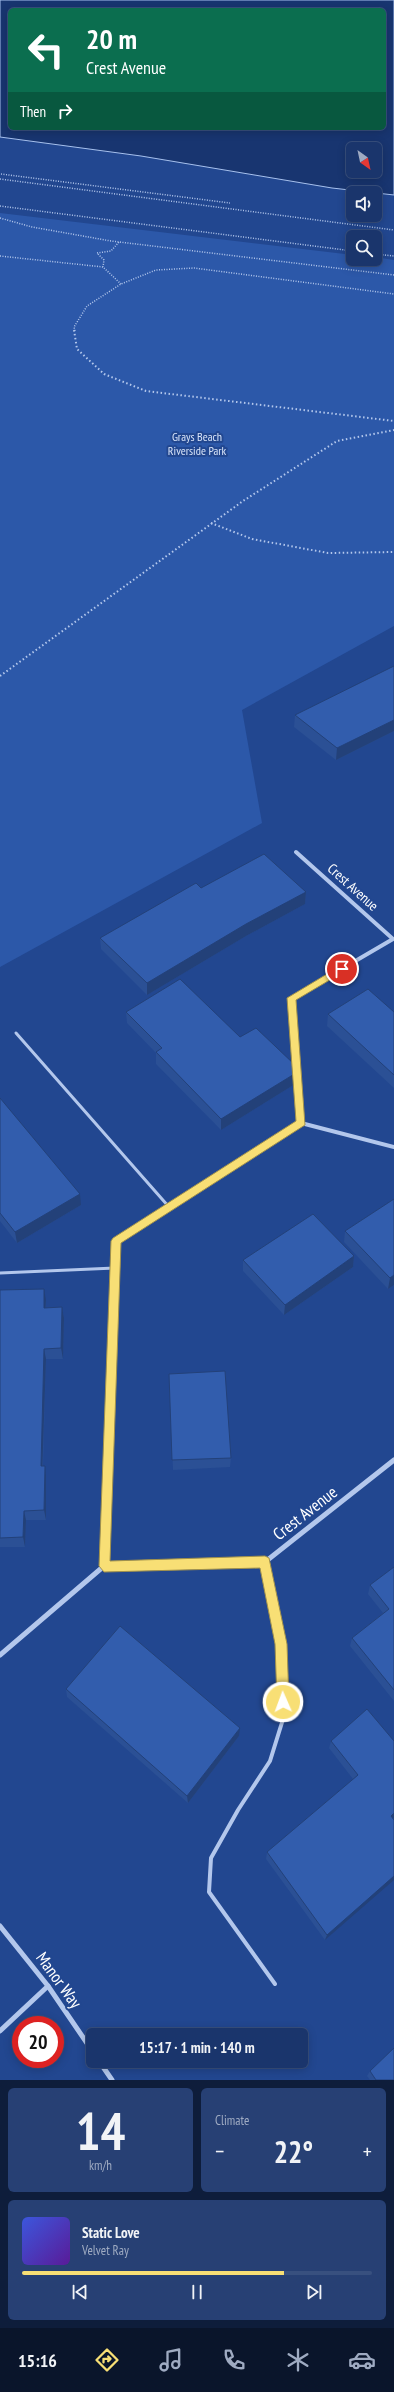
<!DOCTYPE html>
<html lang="en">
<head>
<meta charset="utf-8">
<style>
	:root { --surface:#1a356c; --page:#274074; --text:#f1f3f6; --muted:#9fabc2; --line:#38507f; --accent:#f8df75 }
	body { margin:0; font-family:"PT Sans Narrow",sans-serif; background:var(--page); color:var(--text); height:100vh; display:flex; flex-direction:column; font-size:15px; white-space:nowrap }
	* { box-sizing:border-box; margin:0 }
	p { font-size:13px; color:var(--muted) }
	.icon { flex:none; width:22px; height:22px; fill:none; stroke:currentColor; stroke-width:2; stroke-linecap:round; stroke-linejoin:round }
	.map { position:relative; height:2080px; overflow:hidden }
	.details { display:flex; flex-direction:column; gap:8px; padding:8px; background:#0e1d3b; flex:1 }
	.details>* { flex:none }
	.top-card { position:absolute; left:8px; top:8px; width:378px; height:122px; border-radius:6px; box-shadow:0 2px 10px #0003,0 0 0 1px var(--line); background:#0b6e4f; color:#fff; overflow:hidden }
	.needle { width:26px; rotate:147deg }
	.tools { position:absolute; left:346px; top:142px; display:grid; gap:8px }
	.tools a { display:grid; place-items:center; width:36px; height:36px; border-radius:6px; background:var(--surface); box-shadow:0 2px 10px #0003,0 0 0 1px var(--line); font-size:20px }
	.speed { position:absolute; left:12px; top:2016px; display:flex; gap:8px; font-size:20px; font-weight:700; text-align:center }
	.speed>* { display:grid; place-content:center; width:52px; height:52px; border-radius:50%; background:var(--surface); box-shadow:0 2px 10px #0003,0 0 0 1px var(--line); line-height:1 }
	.speed .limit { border:6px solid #d22; background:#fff; color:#111 }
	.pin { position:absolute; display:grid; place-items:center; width:34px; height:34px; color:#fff; margin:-17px; border:2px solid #fff; border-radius:50%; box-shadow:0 1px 4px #0007 }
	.me { position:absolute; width:44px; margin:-22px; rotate:358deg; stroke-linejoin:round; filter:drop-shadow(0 0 3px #0008) }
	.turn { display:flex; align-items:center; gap:14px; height:84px; padding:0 12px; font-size:18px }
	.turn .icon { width:52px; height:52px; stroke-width:2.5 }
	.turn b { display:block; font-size:28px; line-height:34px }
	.then { display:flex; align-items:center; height:38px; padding:0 12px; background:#0003; gap:8px; font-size:15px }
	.big { font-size:30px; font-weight:700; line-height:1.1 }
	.details .tile { flex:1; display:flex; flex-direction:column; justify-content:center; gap:6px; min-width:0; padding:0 14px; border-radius:6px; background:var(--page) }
	.details .dial { align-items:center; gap:0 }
	.dial b { font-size:52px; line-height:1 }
	.song { display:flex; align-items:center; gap:12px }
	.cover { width:48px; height:48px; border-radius:6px; background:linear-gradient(135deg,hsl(230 70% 55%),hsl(270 70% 35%)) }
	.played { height:4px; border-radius:2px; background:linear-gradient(90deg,var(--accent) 75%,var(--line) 75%) }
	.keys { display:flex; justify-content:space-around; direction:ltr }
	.heat { display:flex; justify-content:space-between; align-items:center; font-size:22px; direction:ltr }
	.details .tiles { flex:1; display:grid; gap:8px; grid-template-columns:1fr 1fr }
	.tile:last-child { grid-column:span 2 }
	.trip { position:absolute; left:86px; top:2028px; width:222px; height:40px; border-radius:6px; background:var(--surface); box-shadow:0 2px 10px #0003,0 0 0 1px var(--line); font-weight:700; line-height:40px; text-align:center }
	.menu { display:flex; height:64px; justify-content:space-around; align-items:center; background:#0a152b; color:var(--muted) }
	.menu .icon { width:28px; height:28px }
	.menu .active { color:var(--accent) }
	.menu b { font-size:18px; color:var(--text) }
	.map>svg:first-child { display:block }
	.green { fill:#2c58a9 }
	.water { fill:#183570; stroke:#a7c1ed; fill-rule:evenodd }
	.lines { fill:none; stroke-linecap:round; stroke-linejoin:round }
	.path-far1 { stroke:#b3c7ec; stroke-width:1.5; stroke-dasharray:1 1.5; stroke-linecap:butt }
	.path { stroke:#b3c7ec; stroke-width:2; stroke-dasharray:1.5 2.5; stroke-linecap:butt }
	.service-far1 { stroke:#b3c7ec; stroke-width:3 }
	.service { stroke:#b3c7ec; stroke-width:4 }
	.minor-far1 { stroke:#b3c7ec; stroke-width:4 }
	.minor { stroke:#b3c7ec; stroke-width:5 }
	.wall { fill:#2b5095 }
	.shaded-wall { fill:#234179 }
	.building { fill:#325dad; stroke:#234179 }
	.route { fill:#f8df75; stroke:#a1914c }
	.labels { text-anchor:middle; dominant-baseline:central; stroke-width:4; stroke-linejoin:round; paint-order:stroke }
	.far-park-label { font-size:12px; fill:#d8e4f9; stroke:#224790 }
	.street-label { font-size:14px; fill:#fff; stroke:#224790 }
	.near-street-label { font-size:17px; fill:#fff; stroke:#224790 }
</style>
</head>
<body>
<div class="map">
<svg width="394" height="2080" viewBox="0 0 394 2080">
	<rect width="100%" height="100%" fill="#224790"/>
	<polygon class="green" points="0,213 353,255 353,259 375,257 394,260 394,626 242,710 262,823 0,967"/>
	<path class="water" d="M0,0H394V195L332,188L141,156L0,137ZM10,10H384V128H10ZM353,149H375V171H353Z"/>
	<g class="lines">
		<g class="path-far1">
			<polyline points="1,174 230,203"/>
			<polyline points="0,179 394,230"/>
			<polyline points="0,206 353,251"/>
			<polyline points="0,218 32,227 111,241 394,275"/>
			<polyline points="97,253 111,251 119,242"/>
			<polyline points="98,254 104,260 103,267"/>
			<polyline points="375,254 394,256"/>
			<polyline points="0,256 103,267 121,284"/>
			<polyline points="75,331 74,327 87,306 121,284 156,270 194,268 394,294"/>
		</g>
		<g class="path">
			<polyline points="74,330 77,349 104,374 146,391 394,421"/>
			<polyline points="211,523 252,539 328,553 394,552"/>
			<polyline points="0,676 243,501 337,441 394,430"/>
		</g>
		<g class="service-far1">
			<polyline points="16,1033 169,1207"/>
			<polyline points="0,1273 115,1268"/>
		</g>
		<polyline class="service" points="265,1562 281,1644 284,1716 270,1761 238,1810 211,1858 209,1892 275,1984"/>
		<g class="minor-far1">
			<polyline points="301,1123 394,1147"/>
			<polyline points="113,1334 116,1241 301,1123 292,998 393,939 296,852"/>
		</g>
		<g class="minor">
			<polyline points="104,1566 113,1333"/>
			<polyline points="0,1655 104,1566 265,1562 394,1460"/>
			<polyline points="0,1926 48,1986 93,2052"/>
			<polyline points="0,2031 48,1986"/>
			<polyline points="99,2061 112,2080"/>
		</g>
	</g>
	<g class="wall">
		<polygon points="394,666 394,731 336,760 294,727 295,715"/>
		<polygon points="201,888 306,892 305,904 246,936 147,995 101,949 100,938"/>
		<polygon points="126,1012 240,1037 295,1084 221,1130 156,1064 156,1053 127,1023"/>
		<polygon points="394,1012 394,1088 327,1026 328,1014"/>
		<polygon points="0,1098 81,1205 17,1243 0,1221"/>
		<polygon points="394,1199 394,1285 388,1289 344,1242 345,1231"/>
		<polygon points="354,1256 353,1267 284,1315 243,1271 243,1260"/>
		<polygon points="0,1290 46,1300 46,1308 62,1307 64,1318 63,1359 46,1359 43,1466 46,1476 46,1520 26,1520 25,1547 0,1547"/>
		<polygon points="169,1374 231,1458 230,1467 173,1470"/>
		<polygon points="394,1567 394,1701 350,1646 352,1638 383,1613 368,1594 370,1585"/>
		<polygon points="66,1689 239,1736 188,1803 67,1697"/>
		<polygon points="331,1741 394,1741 394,1818 325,1940 266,1859 267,1852 353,1779 329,1748"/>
		<polygon points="370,2071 394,2080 370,2080 367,2076"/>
	</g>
	<g class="shaded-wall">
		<polygon points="394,720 394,731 336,760 337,748"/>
		<polygon points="306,892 305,904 246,936 147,995 147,983 246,924"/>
		<polygon points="296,1073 295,1084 221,1130 221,1119"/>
		<polygon points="80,1194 81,1205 17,1243 15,1232"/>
		<polygon points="354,1256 353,1267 284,1315 285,1305"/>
		<polygon points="394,1275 394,1285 388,1289 390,1278"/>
		<polygon points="44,1289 46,1300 45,1319 44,1308"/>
		<polygon points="62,1307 64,1318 63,1359 61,1348"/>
		<polygon points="44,1349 46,1359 42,1476 41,1466"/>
		<polygon points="45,1466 46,1476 46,1520 44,1510"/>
		<polygon points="24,1511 26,1520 25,1547 23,1537"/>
		<polygon points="240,1728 239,1736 188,1803 187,1796"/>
		<polygon points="394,1813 394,1818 389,1823 391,1816"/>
		<polygon points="394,1876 394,1880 325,1940 327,1935"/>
	</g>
	<g class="building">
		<polygon points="394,666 394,720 337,748 295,715"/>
		<polygon points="264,854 306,892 246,924 147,983 100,938 196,883 201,888"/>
		<polygon points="180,979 240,1037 256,1028 295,1065 296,1073 221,1119 156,1052 162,1048 126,1012"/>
		<polygon points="368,989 394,1012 394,1075 328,1014"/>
		<polygon points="0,1098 80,1194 15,1232 0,1213"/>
		<polygon points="394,1199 394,1275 390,1278 345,1231"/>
		<polygon points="313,1214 354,1256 285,1305 243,1260"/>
		<polygon points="44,1289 44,1308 62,1307 61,1348 44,1349 41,1466 45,1466 44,1510 24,1511 23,1537 0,1538 0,1290"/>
		<polygon points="225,1371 231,1458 172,1460 169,1374"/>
		<polygon points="394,1567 394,1690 352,1638 389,1609 370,1585"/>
		<polygon points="120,1626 240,1728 187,1796 66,1689"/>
		<polygon points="367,1709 394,1741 394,1813 391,1816 394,1820 394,1876 327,1935 267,1852 358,1775 331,1741"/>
		<polygon points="394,2048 394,2080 376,2080 370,2071"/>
	</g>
	<polygon class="route" points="342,965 345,966 345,971 296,1000 305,1125 121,1243 110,1561 265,1556 269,1558 287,1644 289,1702 287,1706 283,1708 279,1706 277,1702 275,1644 260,1568 104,1572 99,1566 111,1241 113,1238 296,1121 287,998"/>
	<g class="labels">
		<g class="far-park-label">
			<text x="197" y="436">Grays Beach<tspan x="197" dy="14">Riverside Park</tspan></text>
		</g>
		<g class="street-label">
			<text transform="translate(353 887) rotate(42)">Crest Avenue</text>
		</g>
		<g class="near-street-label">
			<text transform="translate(305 1513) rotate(-38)">Crest Avenue</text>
			<text transform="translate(59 1980) rotate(54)">Manor Way</text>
		</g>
	</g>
</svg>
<div class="tools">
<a><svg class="needle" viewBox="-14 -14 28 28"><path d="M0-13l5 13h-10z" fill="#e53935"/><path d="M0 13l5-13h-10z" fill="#9fabc2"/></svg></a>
<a><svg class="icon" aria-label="sound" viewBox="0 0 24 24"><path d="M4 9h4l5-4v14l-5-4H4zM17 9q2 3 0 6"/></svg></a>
<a><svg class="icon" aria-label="search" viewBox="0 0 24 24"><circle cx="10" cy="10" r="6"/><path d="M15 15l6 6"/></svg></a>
</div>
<div class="speed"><div class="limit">20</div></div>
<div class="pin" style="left:342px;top:969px;background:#d93025"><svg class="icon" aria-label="arrive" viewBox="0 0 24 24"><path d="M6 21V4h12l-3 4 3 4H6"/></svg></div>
<svg class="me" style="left:283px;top:1702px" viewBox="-20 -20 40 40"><circle r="17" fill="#f8df75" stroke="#fff" stroke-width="3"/><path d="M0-11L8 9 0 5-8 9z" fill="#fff"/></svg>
<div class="trip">15:17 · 1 min · 140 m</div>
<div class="top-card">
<div class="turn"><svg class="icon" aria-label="left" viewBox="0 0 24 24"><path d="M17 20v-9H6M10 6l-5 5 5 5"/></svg><div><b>20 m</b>Crest Avenue</div></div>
<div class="then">Then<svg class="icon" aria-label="right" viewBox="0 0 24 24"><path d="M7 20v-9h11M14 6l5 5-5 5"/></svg></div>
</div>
</div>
<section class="details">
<div class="tiles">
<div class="tile dial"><b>14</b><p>km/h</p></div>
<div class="tile"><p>Climate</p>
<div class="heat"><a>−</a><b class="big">22°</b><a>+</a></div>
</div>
<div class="tile">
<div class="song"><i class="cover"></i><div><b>Static Love</b><p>Velvet Ray</p></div></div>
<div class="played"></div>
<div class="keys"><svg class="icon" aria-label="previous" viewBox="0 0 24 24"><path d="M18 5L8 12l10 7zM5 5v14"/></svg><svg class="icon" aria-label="pause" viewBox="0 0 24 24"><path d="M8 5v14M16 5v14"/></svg><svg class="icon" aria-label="next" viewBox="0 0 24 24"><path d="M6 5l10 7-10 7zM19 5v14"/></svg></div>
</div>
</div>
</section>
<nav class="menu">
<b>15:16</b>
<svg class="icon active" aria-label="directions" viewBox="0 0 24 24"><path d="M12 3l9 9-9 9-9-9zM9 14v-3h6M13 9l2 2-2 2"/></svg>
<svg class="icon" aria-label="music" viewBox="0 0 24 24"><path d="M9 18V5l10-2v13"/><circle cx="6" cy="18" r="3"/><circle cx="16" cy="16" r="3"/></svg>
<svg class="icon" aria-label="phone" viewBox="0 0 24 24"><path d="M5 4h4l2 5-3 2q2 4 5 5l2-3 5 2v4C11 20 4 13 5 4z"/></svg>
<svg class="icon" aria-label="climate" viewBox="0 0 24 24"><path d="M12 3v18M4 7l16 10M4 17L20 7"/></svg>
<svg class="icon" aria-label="car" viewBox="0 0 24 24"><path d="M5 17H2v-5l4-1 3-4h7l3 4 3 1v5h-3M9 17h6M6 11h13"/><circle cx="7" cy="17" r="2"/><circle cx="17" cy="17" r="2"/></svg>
</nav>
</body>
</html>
